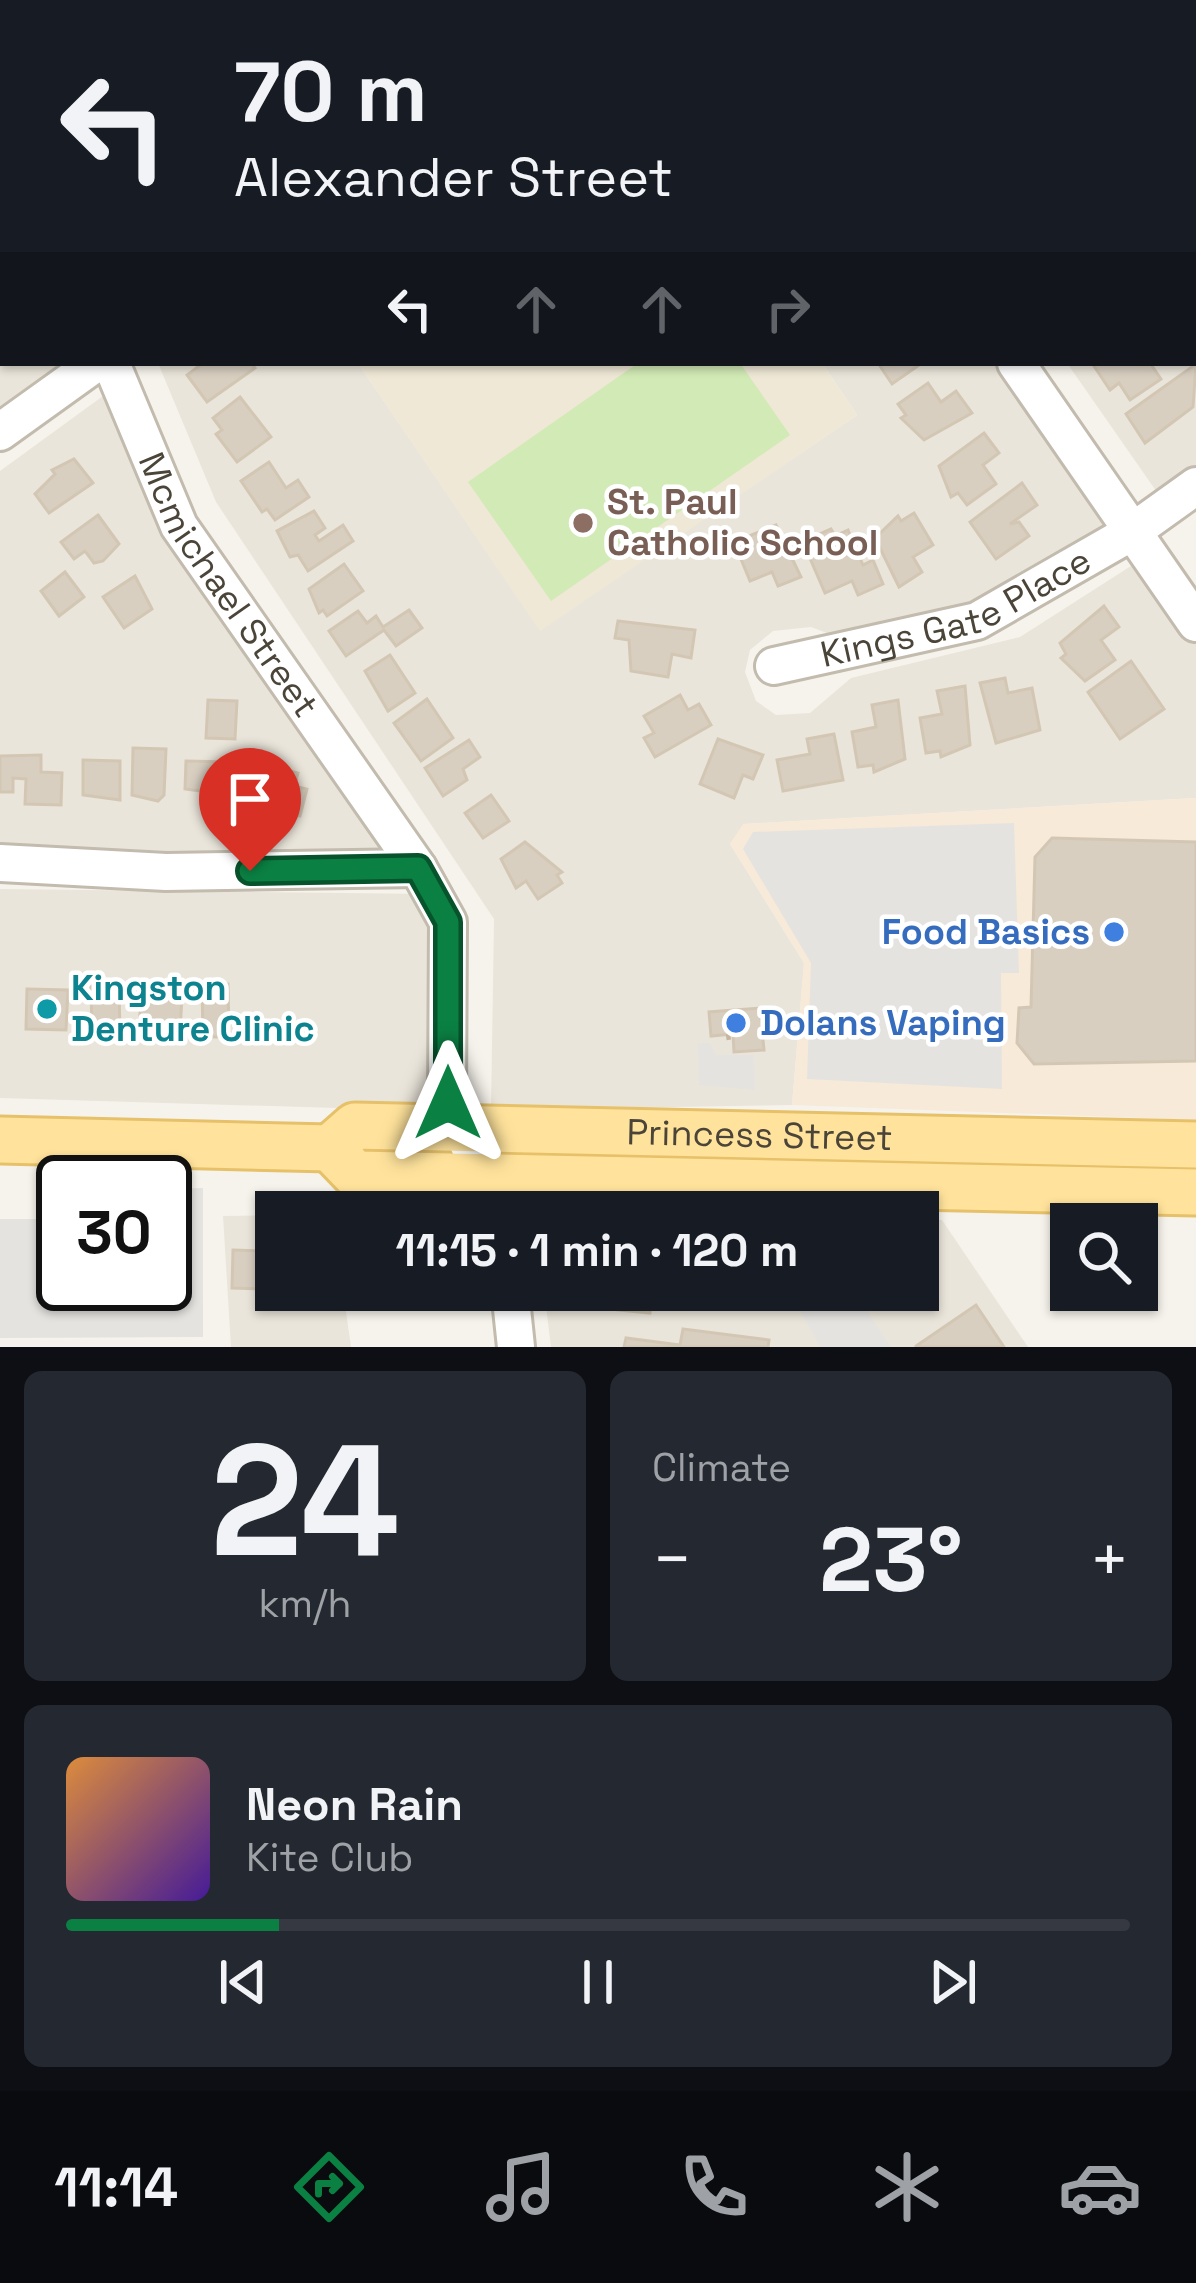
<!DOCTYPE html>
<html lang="en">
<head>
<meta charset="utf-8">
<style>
	:root { --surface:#171b24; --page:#242831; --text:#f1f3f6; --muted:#9ea1a6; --line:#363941; --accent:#0b8043 }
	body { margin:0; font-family:"Space Grotesk",sans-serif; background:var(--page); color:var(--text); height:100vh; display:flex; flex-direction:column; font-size:45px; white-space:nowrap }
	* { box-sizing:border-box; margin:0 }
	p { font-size:39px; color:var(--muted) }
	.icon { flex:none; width:66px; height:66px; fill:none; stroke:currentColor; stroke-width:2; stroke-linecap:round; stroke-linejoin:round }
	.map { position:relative; height:1347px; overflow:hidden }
	.details { display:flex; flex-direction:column; gap:24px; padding:24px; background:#0d0f14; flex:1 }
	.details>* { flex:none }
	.banner { position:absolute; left:0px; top:0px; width:1197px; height:366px; box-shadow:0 3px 9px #0004; background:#171b24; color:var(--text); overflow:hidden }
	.fabs { position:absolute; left:1050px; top:1203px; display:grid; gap:24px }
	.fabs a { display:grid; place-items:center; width:108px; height:108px; border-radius:0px; background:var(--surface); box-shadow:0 3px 9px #0004; font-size:60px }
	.speed { position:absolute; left:36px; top:1155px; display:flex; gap:24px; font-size:60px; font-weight:700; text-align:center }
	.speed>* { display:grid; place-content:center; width:156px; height:156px; border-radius:50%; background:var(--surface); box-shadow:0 3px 9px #0004; line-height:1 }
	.speed .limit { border:6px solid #111; border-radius:18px; background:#fff; color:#111 }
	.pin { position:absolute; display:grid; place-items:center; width:102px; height:102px; color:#fff; margin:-123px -51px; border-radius:50% 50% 50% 0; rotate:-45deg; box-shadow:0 0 12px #0007 }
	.pin .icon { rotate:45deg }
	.me { position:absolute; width:132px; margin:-66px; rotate:0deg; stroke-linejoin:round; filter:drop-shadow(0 0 9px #0008) }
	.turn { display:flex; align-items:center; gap:42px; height:252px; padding:0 36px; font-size:54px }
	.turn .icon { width:156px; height:156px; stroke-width:2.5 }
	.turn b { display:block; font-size:84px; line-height:102px }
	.lanes { display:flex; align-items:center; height:114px; padding:0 36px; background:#0003; justify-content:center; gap:60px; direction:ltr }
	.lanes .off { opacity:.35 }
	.big { font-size:90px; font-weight:700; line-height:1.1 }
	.details .widget { flex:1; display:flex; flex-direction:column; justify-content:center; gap:18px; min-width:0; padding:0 42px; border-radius:18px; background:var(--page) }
	.details .dial { align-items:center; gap:0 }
	.dial b { font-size:156px; line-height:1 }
	.song { display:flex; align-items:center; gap:36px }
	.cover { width:144px; height:144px; border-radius:18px; background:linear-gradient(135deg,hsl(30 70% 55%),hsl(260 70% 35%)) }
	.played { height:12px; border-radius:6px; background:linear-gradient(90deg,var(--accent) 20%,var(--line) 20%) }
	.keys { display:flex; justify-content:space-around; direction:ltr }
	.heat { display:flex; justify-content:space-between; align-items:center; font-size:66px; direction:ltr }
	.details .tiles { flex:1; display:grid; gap:24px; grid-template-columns:1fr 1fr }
	.widget:last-child { grid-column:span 2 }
	.trip { position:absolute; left:255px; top:1191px; width:684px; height:120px; border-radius:0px; background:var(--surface); box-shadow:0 3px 9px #0004; font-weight:700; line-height:120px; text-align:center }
	.tab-bar { display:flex; height:192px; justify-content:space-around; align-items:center; background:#090b0e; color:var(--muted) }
	.tab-bar .icon { width:84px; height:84px }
	.tab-bar .active { color:var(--accent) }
	.tab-bar b { font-size:54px; color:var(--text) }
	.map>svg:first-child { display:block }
	.residential { fill:#eae5da }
	.commercial { fill:#f7ead8 }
	.education { fill:#efe8d6 }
	.green { fill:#d2eab5 }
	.parking { fill:#e5e3e0 }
	.building { fill:#d8cfc1; stroke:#d3c7b4; stroke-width:3 }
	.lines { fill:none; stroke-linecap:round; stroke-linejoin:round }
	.minor-casing { stroke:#c2bbae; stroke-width:42 }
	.major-casing { stroke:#e6c16a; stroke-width:51 }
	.path { stroke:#c4b79f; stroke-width:4.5; stroke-dasharray:6 6; stroke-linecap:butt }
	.minor { stroke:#fff; stroke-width:36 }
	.major { stroke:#ffe39c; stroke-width:45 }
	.route-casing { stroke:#07532c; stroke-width:30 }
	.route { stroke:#0b8043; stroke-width:21 }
	.education-dot { fill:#8d6e63; stroke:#fff; stroke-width:4.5 }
	.shop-dot { fill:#3f7fe0; stroke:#fff; stroke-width:4.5 }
	.culture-dot { fill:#0f9aa8; stroke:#fff; stroke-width:4.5 }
	.labels { text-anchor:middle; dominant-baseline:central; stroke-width:9; stroke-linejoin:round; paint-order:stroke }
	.education-label { font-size:36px; font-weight:bold; fill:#785e54; stroke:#fff; text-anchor:start }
	.street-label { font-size:36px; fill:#4b4439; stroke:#fff }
	.shop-label { font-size:36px; font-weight:bold; fill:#366cbe; stroke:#fff; text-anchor:end }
	.culture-label { font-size:36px; font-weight:bold; fill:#0d838f; stroke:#fff; text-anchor:start }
</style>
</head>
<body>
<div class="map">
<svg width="1196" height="1347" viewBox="0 0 1196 1347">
	<rect width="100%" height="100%" fill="#f6f3ec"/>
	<g class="residential">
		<polygon points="0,0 302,0 305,3 3,3 3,118"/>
		<polygon points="967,0 1196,0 1196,37 1194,3 962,3"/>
		<polygon points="1196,94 1196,468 1159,495 1067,363 1194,363"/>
		<polygon points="0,192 3,363 82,363 0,423"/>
		<polygon points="158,363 358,363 540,630 857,415 822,363 1005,363 1113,519 1111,535 1007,603 843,639 811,627 773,631 750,650 745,672 756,701 776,715 810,713 851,678 1020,637 1131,566 1144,565 1196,630 1196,798 744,824 730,844 804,963 792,1105 491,1110 494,919 216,502"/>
		<polygon points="103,396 127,409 387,846 374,860 0,844 0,471"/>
		<polygon points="0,889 429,894 435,1111 0,1098"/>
		<polygon points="276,1215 276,1290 343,1290 351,1347 231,1347 223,1216"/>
		<polygon points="918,1219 942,1220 1028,1347 551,1347 544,1290 918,1290"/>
	</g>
	<polygon class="commercial" points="1196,798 1196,1120 792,1105 804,963 730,844 743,824"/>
	<polygon class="education" points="358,363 822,363 857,415 540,631"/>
	<polygon class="green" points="638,363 740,363 790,435 551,601 468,482"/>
	<g class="parking">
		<polygon points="1014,823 1019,973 1001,973 1002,1089 807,1079 811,963 743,849 753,832"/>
		<polygon points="698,1043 710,1043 716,1055 754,1055 755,1090 699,1085"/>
		<polygon points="203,1188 203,1337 0,1338 0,1219 63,1219 63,1284 165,1284 165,1189"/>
		<polygon points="789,1290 853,1290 891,1347 820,1347"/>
	</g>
	<g class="building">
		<polygon points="443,0 505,0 505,1 439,3"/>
		<polygon points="842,0 917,0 912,3"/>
		<polygon points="1057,0 1110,0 1112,2 1059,3"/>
		<polygon points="3,10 3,77 2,78 0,12"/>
		<polygon points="0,297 3,301 0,356"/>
		<polygon points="203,363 251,363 255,368 207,402 187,375"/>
		<polygon points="878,363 922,363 892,384"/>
		<polygon points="1092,363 1150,363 1161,379 1130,400 1119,383 1110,390"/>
		<polygon points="1196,364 1193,407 1145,443 1126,414"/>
		<polygon points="928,383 941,402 956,391 972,413 924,440 901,418 906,415 898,404"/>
		<polygon points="240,397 271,437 237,462 216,434 222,430 213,418"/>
		<polygon points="984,433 999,453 983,465 996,484 967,505 958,493 951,497 939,466"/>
		<polygon points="74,459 93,483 49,513 35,494 55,474 52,470"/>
		<polygon points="269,462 286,488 298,480 309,497 275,520 267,509 262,512 241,481"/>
		<polygon points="1022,483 1037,505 1010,524 1019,522 1029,536 996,559 970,522"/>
		<polygon points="314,511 325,528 315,535 319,541 343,525 353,541 308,571 298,555 290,557 277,531"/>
		<polygon points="914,513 933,545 913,557 922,572 899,587 875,538 898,516 901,521"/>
		<polygon points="98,515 119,544 103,561 94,563 85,551 74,559 61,542"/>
		<polygon points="776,525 801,577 778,586 772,572 750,581 734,542"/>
		<polygon points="831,529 835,536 848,530 863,565 873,560 883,584 858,595 852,581 825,593 806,549 819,544 815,536"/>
		<polygon points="344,564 363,591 327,616 323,610 319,613 309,589"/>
		<polygon points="65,572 84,597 59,616 41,591"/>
		<polygon points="135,576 152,609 124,628 103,597"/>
		<polygon points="1104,606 1119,627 1101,640 1115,660 1085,681 1061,658 1066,654 1060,643"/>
		<polygon points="409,610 422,628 396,646 384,630 346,656 329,631 358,611 367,623 376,616 383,627"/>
		<polygon points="618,621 695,630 691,658 672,654 668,677 631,671 629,640 615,638"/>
		<polygon points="390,655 415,693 388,711 365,671"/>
		<polygon points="1131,661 1164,709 1120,739 1088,692"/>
		<polygon points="1005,678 1008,693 1032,688 1040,730 996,743 980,683"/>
		<polygon points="965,686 970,745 941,757 940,751 926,753 920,718 942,714 937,691"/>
		<polygon points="680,695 688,710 699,704 711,725 655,757 644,738 654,733 644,716"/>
		<polygon points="427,699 453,738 421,761 394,723"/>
		<polygon points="208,700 237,701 235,739 206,738"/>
		<polygon points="898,700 905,759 874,772 873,765 858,767 852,732 876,727 872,705"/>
		<polygon points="834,734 843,780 783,791 777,760 810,754 807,739"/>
		<polygon points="718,739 763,755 753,779 743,775 734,798 700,784"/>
		<polygon points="469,740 480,757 463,769 467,780 443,796 425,768"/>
		<polygon points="133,748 166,749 164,795 158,801 132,795"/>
		<polygon points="41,755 41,772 62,773 61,805 25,804 26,779 13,778 13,792 0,792 0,756"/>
		<polygon points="83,760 120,761 120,800 83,795"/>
		<polygon points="186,761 231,762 230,795 185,789"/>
		<polygon points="275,767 298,773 294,786 307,789 300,816 294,815 292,821 265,807"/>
		<polygon points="491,795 509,821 483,838 465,813"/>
		<polygon points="1052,838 1196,842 1196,1061 1034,1064 1017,1043 1019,1008 1031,1007 1035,857"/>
		<polygon points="525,842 562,872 557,875 562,883 538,899 526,881 516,888 501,859"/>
		<polygon points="228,984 229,1037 203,1037 202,985"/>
		<polygon points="119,985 120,1037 105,1037 105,1029 92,1030 91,986"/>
		<polygon points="27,989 68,990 66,1030 26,1029"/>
		<polygon points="141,994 182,995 180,1034 139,1032"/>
		<polygon points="760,1008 764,1050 734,1052 733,1034 711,1036 709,1012"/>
		<polygon points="233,1250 267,1251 267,1289 232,1288"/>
		<polygon points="620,1290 652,1290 650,1313 618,1310"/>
		<polygon points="976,1305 1004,1347 916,1347 916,1346"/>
		<polygon points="683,1329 769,1340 768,1347 624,1347 626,1338 680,1345"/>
	</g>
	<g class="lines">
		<g class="minor-casing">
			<g id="minor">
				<polyline points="326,0 328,3"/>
				<polyline points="766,0 768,3"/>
				<polyline points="602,3 607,0"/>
				<polyline points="1194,54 1196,53"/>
				<polyline points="0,197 3,202"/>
				<path id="s1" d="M111,363L179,526L418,868L448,922L447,1100L501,1212"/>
				<polyline points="1016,363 1196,623"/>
				<polyline points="0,432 96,363"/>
				<path id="s2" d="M774,666L977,621L1132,532L1196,486"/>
				<polyline points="0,863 166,872 418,868"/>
				<polyline points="510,1290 516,1347"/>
			</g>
		</g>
		<g class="major-casing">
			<g id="major">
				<path id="s3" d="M0,1140L330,1148L355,1126L1196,1145"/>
				<polyline points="330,1148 355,1174 1196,1192"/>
			</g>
		</g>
		<g class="path">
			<polyline points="645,0 647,3"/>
			<polyline points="728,1034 729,1041"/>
		</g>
		<use href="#minor" class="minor"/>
		<use href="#major" class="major"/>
	</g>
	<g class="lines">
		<g class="route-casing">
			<polyline id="route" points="250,871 418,868 448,922 448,1103"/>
		</g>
		<use href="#route" class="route"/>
	</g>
	<circle class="education-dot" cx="583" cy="523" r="12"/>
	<g class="shop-dot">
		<circle cx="1114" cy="932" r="12"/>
		<circle cx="736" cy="1023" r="12"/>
	</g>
	<circle class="culture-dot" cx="47" cy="1009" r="12"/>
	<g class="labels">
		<g class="education-label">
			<text x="607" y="502">St. Paul<tspan x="607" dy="41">Catholic School</tspan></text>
		</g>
		<g class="street-label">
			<text stroke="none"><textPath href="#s1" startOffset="252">Mcmichael Street</textPath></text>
			<text stroke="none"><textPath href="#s2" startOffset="192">Kings Gate Place</textPath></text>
			<text stroke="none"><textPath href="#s3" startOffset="768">Princess Street</textPath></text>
		</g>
		<g class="shop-label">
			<text x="1090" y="932">Food Basics</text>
			<text x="760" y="1023" text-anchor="start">Dolans Vaping</text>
		</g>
		<g class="culture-label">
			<text x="71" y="988">Kingston<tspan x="71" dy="41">Denture Clinic</tspan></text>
		</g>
	</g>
</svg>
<div class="fabs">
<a><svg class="icon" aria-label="search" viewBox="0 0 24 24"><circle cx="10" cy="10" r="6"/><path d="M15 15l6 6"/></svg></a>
</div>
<div class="speed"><div class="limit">30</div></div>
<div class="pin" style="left:250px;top:871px;background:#d93025"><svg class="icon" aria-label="arrive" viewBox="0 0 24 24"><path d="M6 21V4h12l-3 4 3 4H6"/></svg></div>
<svg class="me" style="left:448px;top:1103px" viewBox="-20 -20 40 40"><path d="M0-17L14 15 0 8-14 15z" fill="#0b8043" stroke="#fff" stroke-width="4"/></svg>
<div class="trip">11:15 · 1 min · 120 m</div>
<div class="banner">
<div class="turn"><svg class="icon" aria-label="left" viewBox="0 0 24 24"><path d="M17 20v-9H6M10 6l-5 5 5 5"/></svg><div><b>70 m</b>Alexander Street</div></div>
<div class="lanes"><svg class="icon" aria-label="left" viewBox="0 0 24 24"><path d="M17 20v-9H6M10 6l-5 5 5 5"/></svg><svg class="icon off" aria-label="ahead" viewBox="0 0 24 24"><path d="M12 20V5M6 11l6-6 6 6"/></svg><svg class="icon off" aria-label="ahead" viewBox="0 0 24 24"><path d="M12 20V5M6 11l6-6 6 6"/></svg><svg class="icon off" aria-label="right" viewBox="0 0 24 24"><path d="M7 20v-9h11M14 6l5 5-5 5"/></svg></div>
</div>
</div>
<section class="details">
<div class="tiles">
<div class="widget dial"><b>24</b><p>km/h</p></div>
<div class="widget"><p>Climate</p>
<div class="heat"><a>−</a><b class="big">23°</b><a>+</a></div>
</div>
<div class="widget">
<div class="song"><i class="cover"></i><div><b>Neon Rain</b><p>Kite Club</p></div></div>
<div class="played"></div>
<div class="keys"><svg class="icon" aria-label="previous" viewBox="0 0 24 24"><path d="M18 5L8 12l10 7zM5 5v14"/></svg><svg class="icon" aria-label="pause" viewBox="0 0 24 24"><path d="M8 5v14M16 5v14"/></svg><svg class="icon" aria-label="next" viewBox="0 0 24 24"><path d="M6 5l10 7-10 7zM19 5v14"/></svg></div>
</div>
</div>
</section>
<nav class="tab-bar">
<b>11:14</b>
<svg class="icon active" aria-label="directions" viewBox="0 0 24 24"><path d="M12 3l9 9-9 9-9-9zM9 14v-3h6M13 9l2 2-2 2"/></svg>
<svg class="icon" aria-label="music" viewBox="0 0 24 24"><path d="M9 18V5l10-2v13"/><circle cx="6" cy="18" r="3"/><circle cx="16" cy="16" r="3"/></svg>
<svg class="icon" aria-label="phone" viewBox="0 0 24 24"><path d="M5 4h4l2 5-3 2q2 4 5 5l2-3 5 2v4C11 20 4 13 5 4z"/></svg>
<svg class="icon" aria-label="climate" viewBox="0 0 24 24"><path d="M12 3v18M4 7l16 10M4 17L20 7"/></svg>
<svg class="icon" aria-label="car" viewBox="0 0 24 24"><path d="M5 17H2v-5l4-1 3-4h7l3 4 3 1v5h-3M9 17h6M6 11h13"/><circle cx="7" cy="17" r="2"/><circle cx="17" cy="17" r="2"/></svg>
</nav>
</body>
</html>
